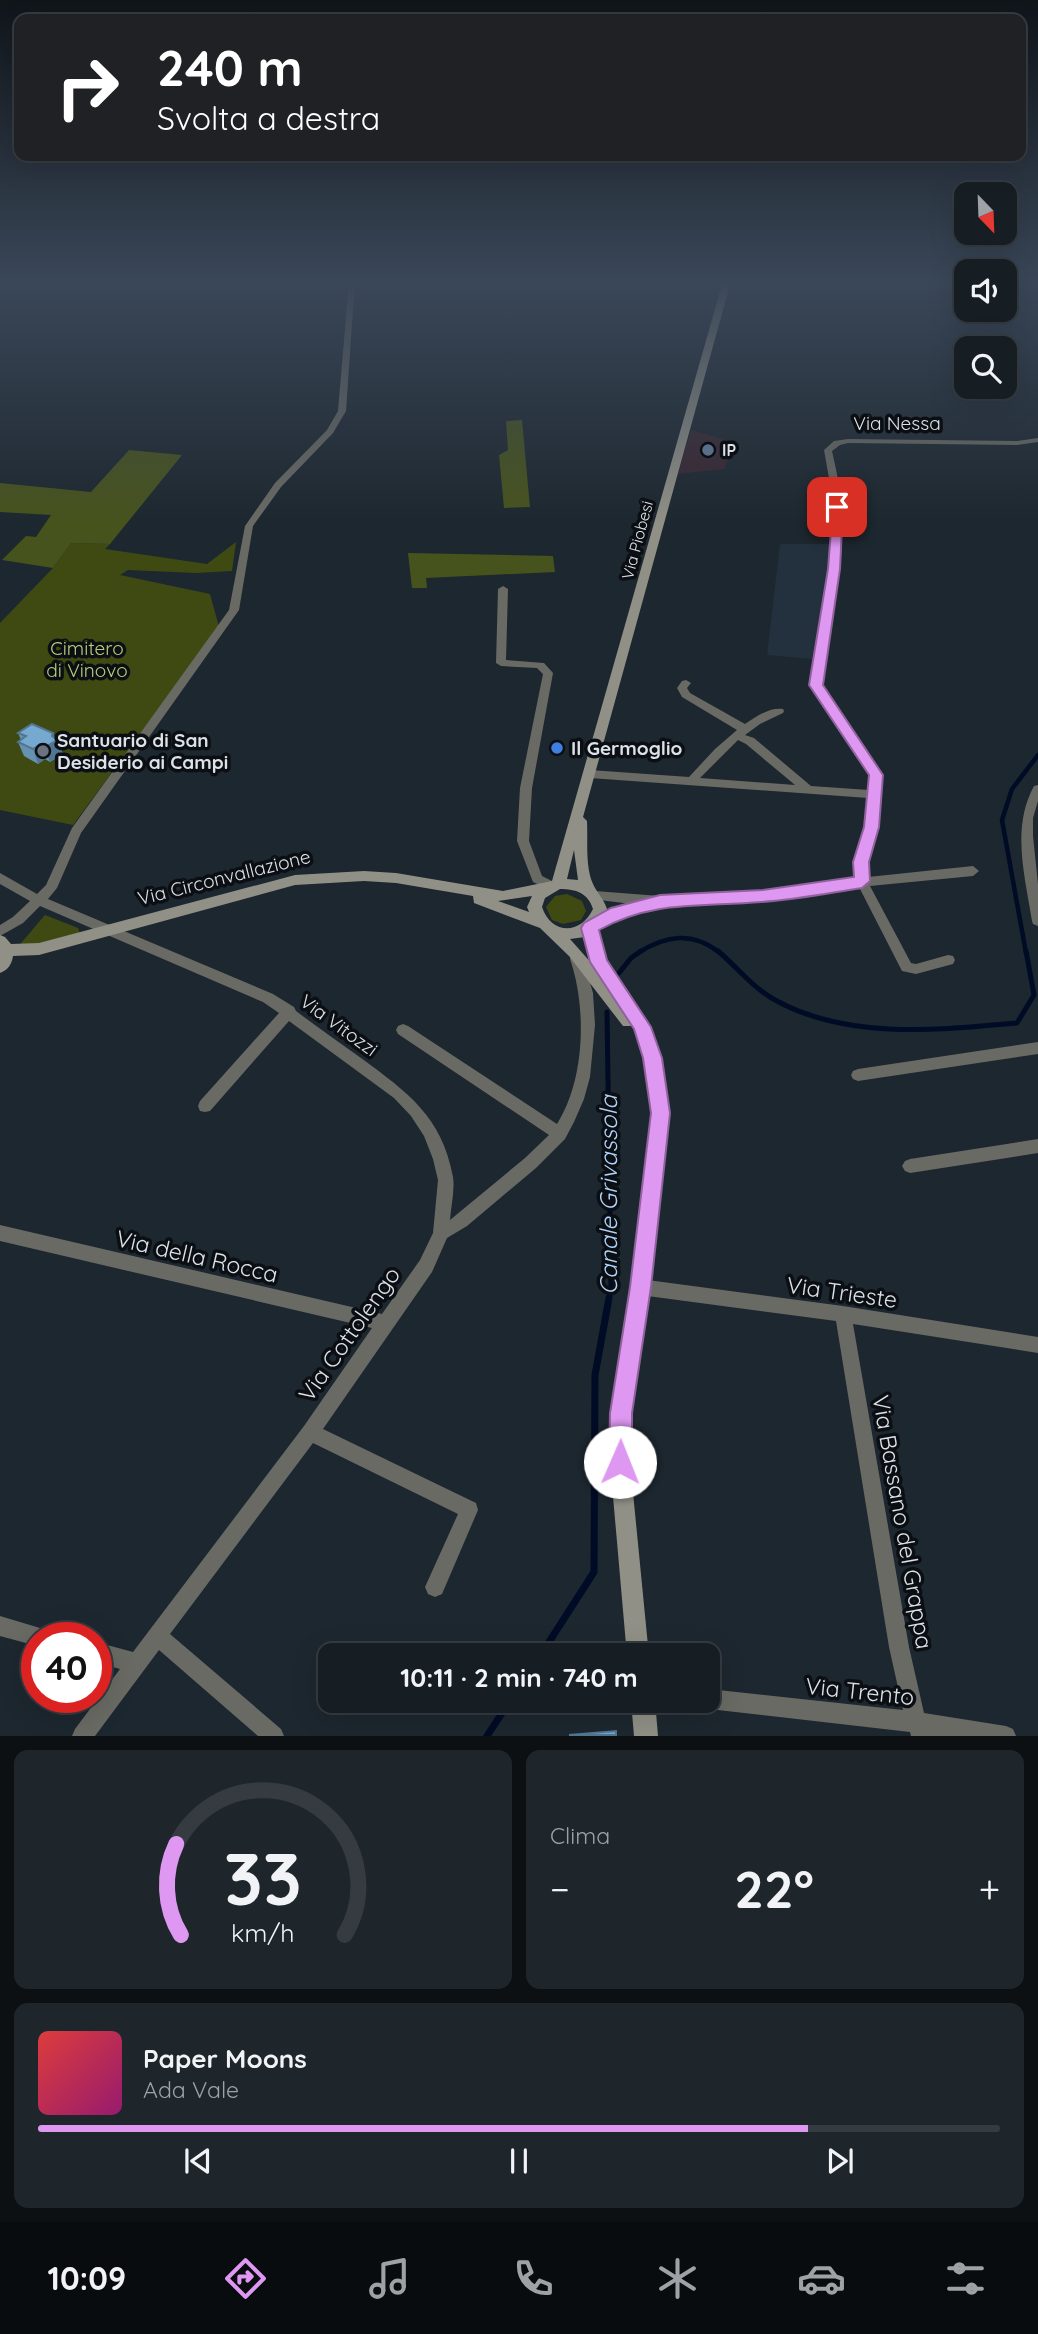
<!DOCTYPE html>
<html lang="it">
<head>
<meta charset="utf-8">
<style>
	:root { --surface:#161d23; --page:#1f262b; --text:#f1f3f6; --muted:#9ea2a6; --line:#353b41; --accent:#de98f2 }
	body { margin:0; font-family:Quicksand,sans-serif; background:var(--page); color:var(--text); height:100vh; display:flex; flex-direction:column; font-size:26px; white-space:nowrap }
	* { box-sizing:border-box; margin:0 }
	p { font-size:23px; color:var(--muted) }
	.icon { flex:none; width:38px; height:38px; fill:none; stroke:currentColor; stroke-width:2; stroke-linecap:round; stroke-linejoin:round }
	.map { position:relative; height:1736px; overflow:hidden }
	.panel { display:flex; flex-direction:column; gap:14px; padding:14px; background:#0c1013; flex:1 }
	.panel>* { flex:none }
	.banner { position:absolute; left:14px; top:14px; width:1012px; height:147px; border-radius:14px; box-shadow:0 7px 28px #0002,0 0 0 2px var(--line); background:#202124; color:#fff; overflow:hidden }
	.needle { width:46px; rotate:157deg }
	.tools { position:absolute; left:954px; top:182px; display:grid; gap:14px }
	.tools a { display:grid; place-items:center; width:63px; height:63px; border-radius:14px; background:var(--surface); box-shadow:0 7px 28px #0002,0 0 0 2px var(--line); font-size:35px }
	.speed { position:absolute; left:21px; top:1622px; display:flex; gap:14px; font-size:35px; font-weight:700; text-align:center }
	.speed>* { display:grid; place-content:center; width:91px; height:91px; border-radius:50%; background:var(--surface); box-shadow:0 7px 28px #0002,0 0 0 2px var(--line); line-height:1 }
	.speed .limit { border:10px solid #d22; background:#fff; color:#111 }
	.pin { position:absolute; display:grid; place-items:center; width:60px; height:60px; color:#fff; margin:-30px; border-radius:14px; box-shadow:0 4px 10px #0006 }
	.me { position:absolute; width:77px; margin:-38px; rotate:1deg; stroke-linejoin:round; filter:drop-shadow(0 0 5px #0008) }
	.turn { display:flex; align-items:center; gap:24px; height:147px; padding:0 28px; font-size:32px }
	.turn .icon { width:91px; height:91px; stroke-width:2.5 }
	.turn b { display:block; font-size:49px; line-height:60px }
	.big { font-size:52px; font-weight:700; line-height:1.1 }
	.panel .widget { flex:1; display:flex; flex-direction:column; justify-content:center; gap:10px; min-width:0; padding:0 24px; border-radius:14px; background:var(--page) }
	.panel .dial { align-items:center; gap:0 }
	.dial svg { height:182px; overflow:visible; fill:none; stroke:var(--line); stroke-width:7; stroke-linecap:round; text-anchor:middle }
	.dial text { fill:var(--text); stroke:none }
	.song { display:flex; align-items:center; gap:21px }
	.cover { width:84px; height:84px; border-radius:10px; background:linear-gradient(135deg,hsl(0 70% 55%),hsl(320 70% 35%)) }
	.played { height:7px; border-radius:4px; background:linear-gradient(90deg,var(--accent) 80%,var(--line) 80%) }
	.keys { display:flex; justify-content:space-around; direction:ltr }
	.heat { display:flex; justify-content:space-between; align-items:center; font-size:38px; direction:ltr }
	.panel .tiles { flex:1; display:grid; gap:14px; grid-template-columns:1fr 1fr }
	.widget:last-child { grid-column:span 2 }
	.trip { position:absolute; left:318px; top:1643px; width:402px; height:70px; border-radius:14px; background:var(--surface); box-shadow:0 7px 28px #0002,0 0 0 2px var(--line); font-weight:700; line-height:70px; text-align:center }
	.tab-bar { display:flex; height:112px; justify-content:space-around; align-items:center; background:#090c0e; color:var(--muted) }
	.tab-bar .icon { width:49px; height:49px }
	.tab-bar .selected { color:var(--accent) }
	.tab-bar b { font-size:32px; color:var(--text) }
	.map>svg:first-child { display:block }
	.commercial { fill:#382731 }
	.built { fill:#22313d }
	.green { fill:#3f4a13 }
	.forest { fill:#47531c }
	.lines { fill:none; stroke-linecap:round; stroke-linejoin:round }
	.stream-far2 { stroke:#000b25; stroke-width:4.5 }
	.stream-far1 { stroke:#000b25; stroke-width:5 }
	.stream { stroke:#000b25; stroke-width:7 }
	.street { fill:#6a6a64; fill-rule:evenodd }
	.secondary { fill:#919087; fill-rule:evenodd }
	.wall { fill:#6591b2 }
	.shaded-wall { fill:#527691 }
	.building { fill:#75a9cf; stroke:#527691; stroke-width:2 }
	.route { fill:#de98f2; stroke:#90639d; stroke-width:2 }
	.service-dot { fill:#5c6f8a; stroke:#0b0f13; stroke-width:2.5 }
	.shop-dot { fill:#3f7fe0; stroke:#0b0f13; stroke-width:2.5 }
	.worship-dot { fill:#6b7280; stroke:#0b0f13; stroke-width:2.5 }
	.labels { text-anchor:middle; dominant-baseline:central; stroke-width:7; stroke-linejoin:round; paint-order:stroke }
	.far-poi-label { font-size:16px; font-weight:bold; fill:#dce2e8; stroke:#0b0f13; text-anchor:start }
	.far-street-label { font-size:16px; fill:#dce2e8; stroke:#0b0f13 }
	.street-label { font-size:19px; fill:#dce2e8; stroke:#0b0f13 }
	.park-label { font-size:19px; fill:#b9ce7c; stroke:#0b0f13 }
	.poi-label { font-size:19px; font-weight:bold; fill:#dce2e8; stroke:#0b0f13; text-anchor:start }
	.near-street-label { font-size:23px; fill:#dce2e8; stroke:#0b0f13 }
	.near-water-label { font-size:24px; font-style:italic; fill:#b0d2f9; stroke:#0b0f13 }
</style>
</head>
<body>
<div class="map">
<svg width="1038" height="1736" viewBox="0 0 1038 1736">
	<rect width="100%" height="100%" fill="#1d272f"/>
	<polygon class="commercial" points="691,430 726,440 728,456 725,469 678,474"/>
	<polygon class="built" points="780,544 831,544 812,659 767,655"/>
	<g class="green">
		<polygon points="236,542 232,571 196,573 128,570 120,575 210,594 219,627 73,825 0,810 0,623 53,568 71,543 110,544 105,549 207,564"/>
		<polygon points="567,894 582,901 586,911 581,920 563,924 552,920 546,907 555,896"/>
		<polygon points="45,915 78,928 80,934 16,949"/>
	</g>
	<g class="forest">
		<polygon points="522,420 530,507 504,508 499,455 508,450 506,421"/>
		<polygon points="129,450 182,455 110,544 71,543 53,568 2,560 26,536 36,537 51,515 0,512 0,483 91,492"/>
		<polygon points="408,553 553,556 555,572 426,578 427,588 412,588"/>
	</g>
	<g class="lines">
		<g class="stream-far2">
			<path d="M638,953C666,935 693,931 720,953"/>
			<polyline points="1026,953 1002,820 1012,789 1038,755"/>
		</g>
		<g class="stream-far1">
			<path d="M718,951C737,967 753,988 775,1000C847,1040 938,1030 1017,1023L1034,995L1026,951"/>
			<polyline points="619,973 631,958 641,951"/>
			<polyline points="607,1012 611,1289 609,1300"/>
		</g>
		<g class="stream">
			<polyline points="540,1656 594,1572 595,1375 609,1298"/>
			<polyline points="487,1736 510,1701"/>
		</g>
		<g class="street">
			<path d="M349,281H355L346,411L333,433L281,487L253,526L239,610L81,833L57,888L48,899L273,994L294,1007L296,1011C317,1027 339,1042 361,1058C407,1092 442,1116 453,1177C455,1190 451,1206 450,1220L525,1158L549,1135L398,1034L396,1030L398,1026L403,1024L408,1026L557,1124C585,1080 587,1008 570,959L572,955L577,954L582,955L593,993L595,1025L590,1077L584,1099L574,1122L565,1139L536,1168L467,1226L447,1238L432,1272L323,1429L476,1503L478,1510L442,1594L435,1597L428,1594L425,1587L458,1514L313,1443L170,1634L281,1729L284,1736H258L159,1650L95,1736H72L75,1729L120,1669L96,1662V1642L133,1652L304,1426L372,1328L0,1241V1225L382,1314L420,1260L433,1233L438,1180L433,1159L424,1136L411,1116L394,1098L289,1021L210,1111L205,1112L200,1111L198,1106L200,1101L279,1013L263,1002L40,906L23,923L0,936V925L13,917L30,901L0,884V873L37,894L46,885L72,828L229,610L245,526L275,483L327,430L338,411Z"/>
			<path d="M1038,438V442L1017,445L848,443L840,445L832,451C837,473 842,496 842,520C844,575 829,631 821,685L882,775V795L878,827L867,862L868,877L973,866L979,871L973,876L870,886L911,963L916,964L948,955L953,956L955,960L953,964L916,974L902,971L859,887L754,902L656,905L650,909L620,916L595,927L590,926L589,922L590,918L613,909L632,904L591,899L589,896L591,893L595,891L660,896L754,892L856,878L855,862L866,827L868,798L590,778L584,774L590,770L689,777L715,749L737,730L682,697L677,688L682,681L686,680L691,683L687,688L690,693L745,724C756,717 769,707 783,709L784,711L783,713L760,724L745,735L754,738L811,786L869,790L870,775L811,685C819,631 835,575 834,519C833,496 828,473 824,450L834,441L848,439L1017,441ZM738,740L746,744L795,785L700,778Z"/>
			<polygon points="503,586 508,589 506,660 544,663 553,673 532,788 529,841 542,876 556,883 558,886 556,889 552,891 533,882 517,841 520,788 543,674 537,668 501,666 496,663 498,589"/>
			<path d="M1038,785V801L1033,818V836L1038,884V926L1033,924L1032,921C1025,876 1011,828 1034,786Z"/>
			<polygon points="1038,1042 1038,1054 858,1081 853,1079 851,1075 853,1071 858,1069"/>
			<polygon points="1038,1139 1038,1153 910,1173 905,1171 902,1166 905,1161 910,1159"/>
			<polygon points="640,1279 843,1306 1038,1337 1038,1353 853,1324 909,1647 924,1713 1006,1726 1013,1729 1016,1736 911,1736 910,1732 709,1709 702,1706 700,1701 709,1701 709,1689 903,1710 889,1647 836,1321 640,1295 634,1293 632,1287 634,1281"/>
			<polygon points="0,1616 50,1631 53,1638 37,1638 37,1646 0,1636"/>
		</g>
		<g class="secondary">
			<path d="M723,281H731L583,817L587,821C588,841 585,866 593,884C597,893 604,899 607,909L598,929L606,960L650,1027L661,1058L669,1113L649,1287L631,1413L630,1462L649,1656H627L610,1462L611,1413L631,1287L653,1113L645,1058L633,1026H623L569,956L540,928L474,903L473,896L396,883L364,881L295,885L39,955L13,956C12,964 8,970 0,973V935L5,937L11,944L39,943L295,875L364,871L396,873L503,891L552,881ZM574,850L578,880L567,879ZM560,889C576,889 588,893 593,909C580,936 551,934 542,907L545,898ZM532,896L527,907L529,912L498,901ZM585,937L591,962L593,965L570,939Z"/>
			<polygon points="631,1701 655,1701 658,1736 634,1736"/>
		</g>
	</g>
	<polygon class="wall" points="18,733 57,740 63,754 50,762 45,759 38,764 24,756 18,742 21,740"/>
	<g class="shaded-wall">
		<polygon points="53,733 56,741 57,740 63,754 50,762 44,748"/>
		<polygon points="39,745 45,759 38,764 33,749"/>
	</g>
	<g class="building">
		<polygon points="32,724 53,733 52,736 57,740 44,748 39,745 33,749 18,742 26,736 18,733"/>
		<polygon points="616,1731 616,1735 569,1735"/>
	</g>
	<linearGradient id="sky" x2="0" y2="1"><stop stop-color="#10151a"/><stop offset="0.54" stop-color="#3a4758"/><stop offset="1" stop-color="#3a4758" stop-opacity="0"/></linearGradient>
	<rect width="1038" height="524" fill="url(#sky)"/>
	<path class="route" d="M833,505L843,507L840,569L823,685L883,775L879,827L869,862L870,881L862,888C829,893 795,900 761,902C702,907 652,900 599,930L607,960L651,1027L662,1058L670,1113L651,1287L632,1413V1462L628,1471L620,1474L612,1471L609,1462L610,1413L630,1287L651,1113L643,1058L634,1029L590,962L581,928L584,923L611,908L660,895L763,890L854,877L853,862L864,827L869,775L809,685L828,569Z"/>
	<circle class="service-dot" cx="708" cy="450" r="7"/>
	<circle class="shop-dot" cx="557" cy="748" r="7"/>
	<circle class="worship-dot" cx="43" cy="751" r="7"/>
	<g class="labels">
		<g class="far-poi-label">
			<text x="722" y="450">IP</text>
		</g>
		<g class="far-street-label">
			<text transform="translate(637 540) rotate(-75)">Via Piobesi</text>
		</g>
		<g class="street-label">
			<text x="897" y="423">Via Nessa</text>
			<text transform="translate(224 877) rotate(-14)">Via Circonvallazione</text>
			<text transform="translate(339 1025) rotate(36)">Via Vitozzi</text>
		</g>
		<g class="park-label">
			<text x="87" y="648">Cimitero<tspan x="87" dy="22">di Vinovo</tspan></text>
		</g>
		<g class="poi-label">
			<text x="57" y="740">Santuario di San<tspan x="57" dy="22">Desiderio ai Campi</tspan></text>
			<text x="571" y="748">Il Germoglio</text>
		</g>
		<g class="near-street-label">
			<text transform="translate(197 1256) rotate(13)">Via della Rocca</text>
			<text transform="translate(842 1292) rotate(8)">Via Trieste</text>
			<text transform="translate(349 1334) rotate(-55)">Via Cottolengo</text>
			<text transform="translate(903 1522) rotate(80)">Via Bassano del Grappa</text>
			<text transform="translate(860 1691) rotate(6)">Via Trento</text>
		</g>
		<g class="near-water-label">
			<text transform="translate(608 1195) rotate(-90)">Canale Grivassola</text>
		</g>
	</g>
</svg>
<div class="tools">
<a><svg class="needle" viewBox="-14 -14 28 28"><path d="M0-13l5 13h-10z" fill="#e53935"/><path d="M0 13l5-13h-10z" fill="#9ea2a6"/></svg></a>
<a><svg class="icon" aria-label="sound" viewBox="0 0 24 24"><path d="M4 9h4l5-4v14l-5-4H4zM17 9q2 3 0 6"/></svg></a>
<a><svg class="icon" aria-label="search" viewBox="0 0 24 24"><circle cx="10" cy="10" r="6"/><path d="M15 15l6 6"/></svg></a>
</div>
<div class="speed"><div class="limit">40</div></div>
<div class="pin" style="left:837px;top:507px;background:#d93025"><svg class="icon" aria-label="arrive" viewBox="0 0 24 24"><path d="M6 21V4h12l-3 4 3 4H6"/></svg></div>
<svg class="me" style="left:620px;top:1462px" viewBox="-20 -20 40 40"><circle r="19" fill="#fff"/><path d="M0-13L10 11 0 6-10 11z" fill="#de98f2"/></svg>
<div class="trip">10:11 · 2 min · 740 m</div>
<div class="banner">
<div class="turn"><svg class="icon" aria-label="right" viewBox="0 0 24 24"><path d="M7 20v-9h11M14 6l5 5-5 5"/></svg><div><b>240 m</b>Svolta a destra</div></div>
</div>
</div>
<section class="panel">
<div class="tiles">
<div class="widget dial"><svg viewBox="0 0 100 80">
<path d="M14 69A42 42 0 1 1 86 69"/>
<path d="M14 69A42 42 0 0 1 12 29" stroke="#de98f2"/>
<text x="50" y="56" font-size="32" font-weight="700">33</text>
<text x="50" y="72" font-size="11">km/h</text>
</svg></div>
<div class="widget"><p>Clima</p>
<div class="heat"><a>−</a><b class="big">22°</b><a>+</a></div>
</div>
<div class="widget">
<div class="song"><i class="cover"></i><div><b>Paper Moons</b><p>Ada Vale</p></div></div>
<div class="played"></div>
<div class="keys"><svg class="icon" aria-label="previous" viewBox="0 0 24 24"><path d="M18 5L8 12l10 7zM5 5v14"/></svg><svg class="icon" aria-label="pause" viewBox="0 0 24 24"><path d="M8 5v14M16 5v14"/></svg><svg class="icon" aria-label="next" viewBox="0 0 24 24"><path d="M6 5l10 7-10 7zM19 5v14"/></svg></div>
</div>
</div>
</section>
<nav class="tab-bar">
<b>10:09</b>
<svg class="icon selected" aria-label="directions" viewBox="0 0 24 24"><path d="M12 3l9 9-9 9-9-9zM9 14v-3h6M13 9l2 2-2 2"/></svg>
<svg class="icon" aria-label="music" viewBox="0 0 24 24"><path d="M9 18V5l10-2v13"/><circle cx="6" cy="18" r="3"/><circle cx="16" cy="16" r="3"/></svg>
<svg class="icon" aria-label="phone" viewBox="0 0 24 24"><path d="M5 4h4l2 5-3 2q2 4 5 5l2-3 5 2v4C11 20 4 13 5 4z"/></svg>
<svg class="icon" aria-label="climate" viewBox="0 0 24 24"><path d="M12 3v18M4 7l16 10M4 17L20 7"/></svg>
<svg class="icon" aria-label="car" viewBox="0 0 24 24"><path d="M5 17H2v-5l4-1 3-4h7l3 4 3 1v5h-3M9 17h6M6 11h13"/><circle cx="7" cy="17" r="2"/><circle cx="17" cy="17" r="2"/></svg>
<svg class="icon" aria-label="filters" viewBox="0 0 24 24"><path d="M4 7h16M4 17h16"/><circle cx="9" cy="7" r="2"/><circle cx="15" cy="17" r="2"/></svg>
</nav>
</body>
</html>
